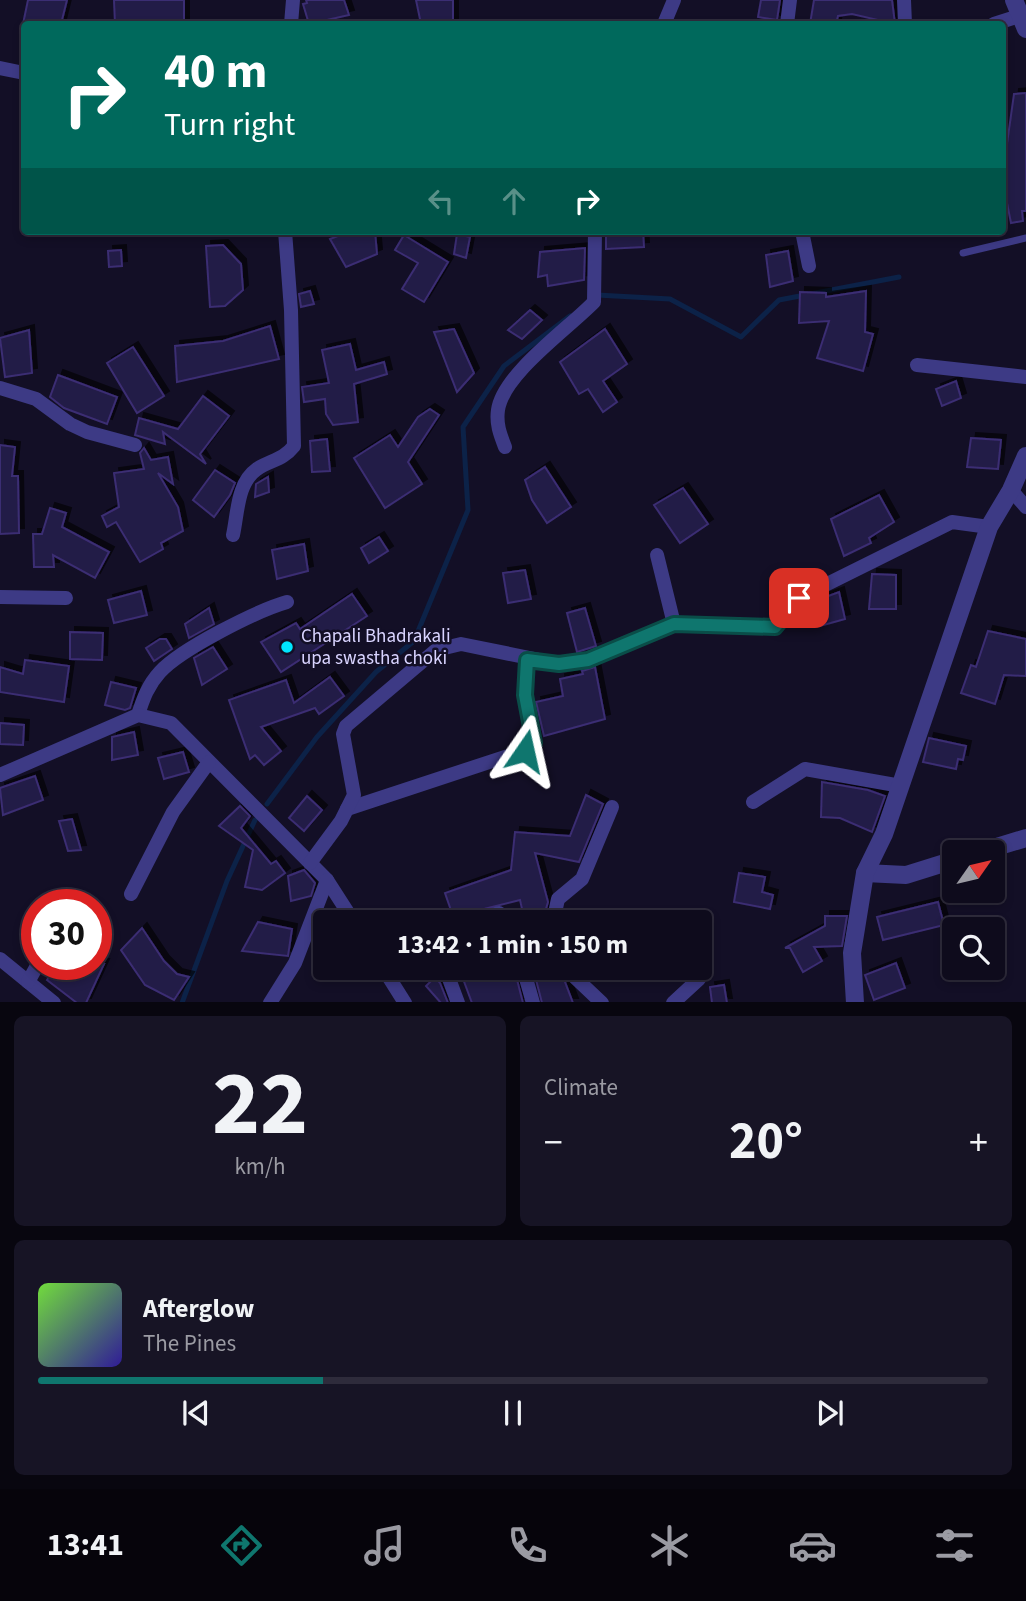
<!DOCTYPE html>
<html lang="en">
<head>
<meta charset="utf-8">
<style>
	:root { --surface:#0e0b1c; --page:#171425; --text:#f1f3f6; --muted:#9b9ba3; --line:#2e2b3b; --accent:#0f766e }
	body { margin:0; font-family:"Source Sans 3",sans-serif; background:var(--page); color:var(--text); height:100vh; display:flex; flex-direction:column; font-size:26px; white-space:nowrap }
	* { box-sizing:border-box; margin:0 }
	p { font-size:23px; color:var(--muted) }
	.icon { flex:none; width:38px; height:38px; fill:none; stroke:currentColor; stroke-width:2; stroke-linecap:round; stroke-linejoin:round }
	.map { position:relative; height:1002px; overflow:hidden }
	.details { display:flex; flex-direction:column; gap:14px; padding:14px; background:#08060f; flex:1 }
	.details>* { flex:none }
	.hud { position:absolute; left:21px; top:21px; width:985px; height:214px; border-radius:7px; box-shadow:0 4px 10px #0003,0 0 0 2px var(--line); background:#00695c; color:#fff; overflow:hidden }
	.needle { width:46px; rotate:56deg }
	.buttons { position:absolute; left:942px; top:840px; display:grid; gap:14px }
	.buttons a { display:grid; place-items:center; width:63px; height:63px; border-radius:7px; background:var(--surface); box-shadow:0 4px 10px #0003,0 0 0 2px var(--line); font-size:35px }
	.speed { position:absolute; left:21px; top:889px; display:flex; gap:14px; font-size:35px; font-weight:700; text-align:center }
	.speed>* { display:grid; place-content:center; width:91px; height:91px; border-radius:50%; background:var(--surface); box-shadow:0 4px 10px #0003,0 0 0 2px var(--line); line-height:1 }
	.speed .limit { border:10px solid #d22; background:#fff; color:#111 }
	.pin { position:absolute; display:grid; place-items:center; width:60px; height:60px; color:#fff; margin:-30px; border-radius:14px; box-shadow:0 4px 10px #0006 }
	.me { position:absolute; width:77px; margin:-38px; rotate:11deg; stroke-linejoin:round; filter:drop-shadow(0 0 5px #0008) }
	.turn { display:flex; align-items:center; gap:24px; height:147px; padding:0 28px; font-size:32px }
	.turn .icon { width:91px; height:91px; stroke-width:2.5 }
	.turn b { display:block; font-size:49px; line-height:60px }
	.lanes { display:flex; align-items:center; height:66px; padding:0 28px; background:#0003; justify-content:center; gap:35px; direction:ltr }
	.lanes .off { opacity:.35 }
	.big { font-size:52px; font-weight:700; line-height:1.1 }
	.details .widget { flex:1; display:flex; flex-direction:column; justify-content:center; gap:10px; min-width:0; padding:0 24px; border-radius:10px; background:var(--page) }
	.details .dial { align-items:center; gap:0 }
	.dial b { font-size:91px; line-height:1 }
	.song { display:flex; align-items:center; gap:21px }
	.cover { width:84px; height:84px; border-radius:10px; background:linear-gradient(135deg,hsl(100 70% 55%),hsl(250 70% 35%)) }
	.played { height:7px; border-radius:4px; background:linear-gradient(90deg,var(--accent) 30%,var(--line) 30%) }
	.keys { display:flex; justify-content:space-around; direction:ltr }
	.heat { display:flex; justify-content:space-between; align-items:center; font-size:38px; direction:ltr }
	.details .tiles { flex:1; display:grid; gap:14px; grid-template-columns:1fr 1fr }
	.widget:last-child { grid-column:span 2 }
	.trip { position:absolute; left:313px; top:910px; width:399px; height:70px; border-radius:7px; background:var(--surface); box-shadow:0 4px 10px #0003,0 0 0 2px var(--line); font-weight:700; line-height:70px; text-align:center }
	.tabs { display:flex; height:112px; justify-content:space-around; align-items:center; background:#06040b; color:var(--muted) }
	.tabs .icon { width:49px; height:49px }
	.tabs .selected { color:var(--accent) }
	.tabs b { font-size:32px; color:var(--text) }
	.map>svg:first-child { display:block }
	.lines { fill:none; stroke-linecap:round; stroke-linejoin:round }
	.stream { stroke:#0c2248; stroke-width:5 }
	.building { fill:#241b47; stroke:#3b2d73; stroke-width:2; filter:url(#shadow) }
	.service { stroke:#3d3a85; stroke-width:7 }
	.minor { stroke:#3d3a85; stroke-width:14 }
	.tertiary { stroke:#3d3a85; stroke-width:18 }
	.route-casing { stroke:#0a4d48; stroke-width:18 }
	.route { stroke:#0f766e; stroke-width:12 }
	.poi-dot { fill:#00e5ff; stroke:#130f26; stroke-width:2.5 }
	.labels { text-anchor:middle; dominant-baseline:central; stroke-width:5; stroke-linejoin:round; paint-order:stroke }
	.poi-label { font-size:19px; fill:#d9d4ff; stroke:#130f26; text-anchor:start }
</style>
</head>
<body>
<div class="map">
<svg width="1026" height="1003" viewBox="0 0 1026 1003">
	<defs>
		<filter id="shadow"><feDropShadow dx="5" dy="-5" stdDeviation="0" flood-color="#0009"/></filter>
	</defs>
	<rect width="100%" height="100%" fill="#130f26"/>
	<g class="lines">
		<g class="stream">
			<polyline points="597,295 670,299 741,337 779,300 899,277"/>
			<polyline points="267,804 317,737 376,672 414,641 468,510 463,427 504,366 570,316"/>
			<polyline points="182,1003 227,881 255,820"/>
		</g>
	</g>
	<g class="building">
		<polygon points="28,0 67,0 61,24 23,24"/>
		<polygon points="114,0 184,0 184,24 115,24"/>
		<polygon points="306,0 344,0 349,15 309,24 303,4 307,3"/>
		<polygon points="416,0 453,0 453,24 421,24"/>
		<polygon points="761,0 780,0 777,20 758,17"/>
		<polygon points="814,0 892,0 895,24 852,14 838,16 836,24 810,24"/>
		<polygon points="1026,93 1026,211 1022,211 1023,221 1011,223 1003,183 1003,152 1006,151 1014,94"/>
		<polygon points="351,231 375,231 377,254 346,267 330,239"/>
		<polygon points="606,231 643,231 644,247 606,249"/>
		<polygon points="457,234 470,237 466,258 454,254"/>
		<polygon points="404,235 448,262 424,302 402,289 418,263 395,250"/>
		<polygon points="223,245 241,264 243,290 225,306 210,307 206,246"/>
		<polygon points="585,248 584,280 548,286 547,275 538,277 540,252"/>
		<polygon points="121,250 122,266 109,267 108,251"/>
		<polygon points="788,251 793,281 770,287 766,255"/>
		<polygon points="310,291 314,304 301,307 299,294"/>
		<polygon points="866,291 865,332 873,334 863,371 817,358 829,321 799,323 800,292 826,293 826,297"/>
		<polygon points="530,310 542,320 522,339 508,330"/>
		<polygon points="270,326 279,359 177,382 175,346 223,341"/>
		<polygon points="454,329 474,373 457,392 434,332"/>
		<polygon points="605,329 627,364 603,381 617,402 603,412 588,389 579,394 560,362"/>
		<polygon points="29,330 32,373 5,377 0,338"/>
		<polygon points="350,344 356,370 384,362 387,374 354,384 358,422 333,425 326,414 325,399 304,402 302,387 329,383 322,350"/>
		<polygon points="133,347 164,396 137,413 107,363"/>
		<polygon points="58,375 117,397 107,424 64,408 50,397"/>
		<polygon points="956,381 961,398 942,406 936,389"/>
		<polygon points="203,396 229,416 200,454 206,464 163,432 165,444 135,435 139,418 178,429"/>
		<polygon points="430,409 439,415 408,462 422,484 385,508 354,458 390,435 398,447 418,417"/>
		<polygon points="971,438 1001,440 998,469 967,467"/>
		<polygon points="327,439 330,471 312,472 310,441"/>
		<polygon points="0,445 15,447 12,476 18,476 19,533 0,534"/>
		<polygon points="144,448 151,460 168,457 173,484 158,473 178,507 183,531 161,543 163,549 140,562 116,522 107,527 102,516 119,507 114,473 144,469 140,453"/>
		<polygon points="545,467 571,507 547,523 532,500 525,480"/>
		<polygon points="215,470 235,483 230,495 214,517 193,500"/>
		<polygon points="268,477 269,492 255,497 256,484"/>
		<polygon points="683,488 708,524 680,543 654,505"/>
		<polygon points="879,495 894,522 869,538 871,543 844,556 831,519"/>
		<polygon points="50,508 66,513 62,527 109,552 95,578 53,555 54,567 34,567 33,534 42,534"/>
		<polygon points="379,537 388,551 369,563 361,548"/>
		<polygon points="304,544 308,571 277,579 272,550"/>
		<polygon points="525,570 531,599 508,603 503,573"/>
		<polygon points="872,574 896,575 896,609 869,609"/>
		<polygon points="141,591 147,615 114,623 108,600"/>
		<polygon points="839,592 845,619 820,626 815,601"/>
		<polygon points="352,594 367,616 281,672 261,642 296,623 300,629"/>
		<polygon points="209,608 214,624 189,638 185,624"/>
		<polygon points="585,608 596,646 577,652 567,613"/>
		<polygon points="988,631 1026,639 1026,676 1004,675 995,704 961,693 971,665 976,667"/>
		<polygon points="70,632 103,633 102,660 70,659"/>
		<polygon points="160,639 166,639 172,649 154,661 146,648"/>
		<polygon points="213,647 227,669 202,685 194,658"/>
		<polygon points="25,660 69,666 64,702 0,692 0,667 23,674"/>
		<polygon points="595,667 605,719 544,736 536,702 563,696 560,679 583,674 582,671"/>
		<polygon points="330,677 344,696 319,714 315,708 261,727 281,751 264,765 255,755 250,759 229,700 286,680 294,703"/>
		<polygon points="111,682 136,688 130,708 125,710 105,705"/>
		<polygon points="0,723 24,725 23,745 0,744"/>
		<polygon points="134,732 138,755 112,760 112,737"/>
		<polygon points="929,738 966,746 963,760 958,759 956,769 923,762"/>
		<polygon points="183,752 189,772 164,779 158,758"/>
		<polygon points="35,776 43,800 3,815 0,788"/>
		<polygon points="822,782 868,790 885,796 872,832 840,818 821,817"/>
		<polygon points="586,795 603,804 579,862 535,853 548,902 544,916 525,922 520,900 468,913 462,921 455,922 445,893 511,870 515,832 570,836"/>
		<polygon points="307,796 322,810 304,831 289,818"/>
		<polygon points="240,806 250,816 241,828 271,864 276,861 285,873 262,890 245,887 253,850 219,826"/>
		<polygon points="72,819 81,850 68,851 59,821"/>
		<polygon points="304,870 315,883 311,896 291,901 288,876"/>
		<polygon points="739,873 765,877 762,892 773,895 770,909 734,902"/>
		<polygon points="938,902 944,925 883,940 877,917"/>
		<polygon points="825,916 847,916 842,946 814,947 822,961 803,972 790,948 785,948 825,926"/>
		<polygon points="258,922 292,929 288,956 242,951"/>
		<polygon points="142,928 164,961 177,974 189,977 174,1000 145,985 121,950"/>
		<polygon points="896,963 905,988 874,1000 865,975"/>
		<polygon points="57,964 104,964 86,1003 77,1003 47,980"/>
		<polygon points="459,968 514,968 523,1003 472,1003"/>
		<polygon points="533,968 556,968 565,982 573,1003 542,1003"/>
		<polygon points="435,977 440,983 448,1003 441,1003 426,986"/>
		<polygon points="724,985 727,1003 712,1003 710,987"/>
	</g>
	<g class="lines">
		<g class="service">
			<polyline points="167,233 179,231"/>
			<polyline points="963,253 1026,238"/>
		</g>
		<g class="minor">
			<polyline points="904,0 905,24"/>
			<polyline points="291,24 293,0"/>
			<polyline points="664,24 674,0"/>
			<polyline points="787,24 790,0"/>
			<polyline points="994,24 1019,16"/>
			<polyline points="0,68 24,73"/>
			<polyline points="802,231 809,266"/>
			<polyline points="917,365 1026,377"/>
			<polyline points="0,388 36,399 70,424 87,432 135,445"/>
			<path d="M505,447C500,434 496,424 498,410C503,374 569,328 594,302L595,231"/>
			<polyline points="1011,490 1026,507"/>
			<path d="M233,535C238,512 237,483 257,469C271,460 283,460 294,446L291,310L285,231"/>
			<polyline points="657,555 674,624"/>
			<polyline points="0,597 66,598"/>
			<path d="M138,715C143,699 148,685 160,672C181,649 256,611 287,602"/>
			<polyline points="0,775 138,715 171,723 327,880 354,922"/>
			<polyline points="753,802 805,769 901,786"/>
			<polyline points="347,809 532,748 534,743 525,695 528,660"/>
			<polyline points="310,863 341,821 354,795 343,734 346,726 436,650 461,644 559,664 588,660 674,624 775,627 799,598 952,522 989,527"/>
			<polyline points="131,894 173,812 209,762"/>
			<polyline points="71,905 76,897"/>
			<polyline points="471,922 499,913 509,922"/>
			<polyline points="553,922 558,899 582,879 612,807"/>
			<polyline points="0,959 54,1003"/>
			<polyline points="383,968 405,1003"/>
			<polyline points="445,968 458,1003"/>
			<polyline points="523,968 533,1003"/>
			<polyline points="565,968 602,1003"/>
			<polyline points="28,982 38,964"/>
			<polyline points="270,1003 295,963 327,880"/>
			<polyline points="673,1003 699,979"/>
		</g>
		<g class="tertiary">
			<polyline points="1014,0 1026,29"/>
			<polyline points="980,852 1026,838"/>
			<polyline points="865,873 906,875 954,860"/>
			<polyline points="855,1003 852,953 865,873 884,834 989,527 1011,490 1026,456"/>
		</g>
	</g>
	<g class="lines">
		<g class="route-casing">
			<polyline id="route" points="525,751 534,743 525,695 527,660 559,664 588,660 674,624 775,627 799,598"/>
		</g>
		<use href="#route" class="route"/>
	</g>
	<circle class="poi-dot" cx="287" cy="647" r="7"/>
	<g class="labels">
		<g class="poi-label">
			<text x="301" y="636">Chapali Bhadrakali<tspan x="301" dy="22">upa swastha choki</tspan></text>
		</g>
	</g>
</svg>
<div class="buttons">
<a><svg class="needle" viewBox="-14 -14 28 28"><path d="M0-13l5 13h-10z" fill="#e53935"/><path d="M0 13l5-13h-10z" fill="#9b9ba3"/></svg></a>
<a><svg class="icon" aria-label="search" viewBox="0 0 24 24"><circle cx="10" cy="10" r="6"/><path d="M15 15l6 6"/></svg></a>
</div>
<div class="speed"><div class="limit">30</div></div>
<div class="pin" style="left:799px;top:598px;background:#d93025"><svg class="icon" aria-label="arrive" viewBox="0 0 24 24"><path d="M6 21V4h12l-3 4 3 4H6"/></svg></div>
<svg class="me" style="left:525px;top:751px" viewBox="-20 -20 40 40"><path d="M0-17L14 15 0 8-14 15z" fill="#0f766e" stroke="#fff" stroke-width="4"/></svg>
<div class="trip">13:42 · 1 min · 150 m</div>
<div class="hud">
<div class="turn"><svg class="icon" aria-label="right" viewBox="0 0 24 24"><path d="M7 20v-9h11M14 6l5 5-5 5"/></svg><div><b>40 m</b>Turn right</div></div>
<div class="lanes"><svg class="icon off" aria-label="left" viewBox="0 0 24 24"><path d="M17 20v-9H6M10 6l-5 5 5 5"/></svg><svg class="icon off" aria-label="ahead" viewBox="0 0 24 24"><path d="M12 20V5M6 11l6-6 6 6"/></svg><svg class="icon" aria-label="right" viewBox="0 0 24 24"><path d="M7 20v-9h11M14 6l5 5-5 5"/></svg></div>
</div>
</div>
<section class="details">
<div class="tiles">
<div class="widget dial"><b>22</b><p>km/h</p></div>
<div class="widget"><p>Climate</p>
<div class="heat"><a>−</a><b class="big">20°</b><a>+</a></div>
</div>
<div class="widget">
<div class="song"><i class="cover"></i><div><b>Afterglow</b><p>The Pines</p></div></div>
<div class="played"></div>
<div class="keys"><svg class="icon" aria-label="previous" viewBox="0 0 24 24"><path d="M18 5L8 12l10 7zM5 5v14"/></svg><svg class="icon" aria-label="pause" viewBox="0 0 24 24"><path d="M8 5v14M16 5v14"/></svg><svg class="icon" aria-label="next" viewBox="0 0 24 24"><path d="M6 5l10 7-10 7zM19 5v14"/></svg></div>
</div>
</div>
</section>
<nav class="tabs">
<b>13:41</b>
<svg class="icon selected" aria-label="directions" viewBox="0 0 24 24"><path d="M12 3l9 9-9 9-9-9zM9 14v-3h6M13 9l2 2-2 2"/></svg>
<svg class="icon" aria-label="music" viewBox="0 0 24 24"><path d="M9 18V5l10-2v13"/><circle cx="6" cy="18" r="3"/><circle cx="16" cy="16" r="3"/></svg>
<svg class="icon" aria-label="phone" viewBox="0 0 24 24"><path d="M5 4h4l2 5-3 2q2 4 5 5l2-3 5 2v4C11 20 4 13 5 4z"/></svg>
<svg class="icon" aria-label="climate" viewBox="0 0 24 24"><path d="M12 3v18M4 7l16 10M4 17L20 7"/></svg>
<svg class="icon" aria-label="car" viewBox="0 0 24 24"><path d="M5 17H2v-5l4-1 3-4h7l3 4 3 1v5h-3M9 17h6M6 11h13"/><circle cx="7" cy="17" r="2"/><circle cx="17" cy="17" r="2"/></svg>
<svg class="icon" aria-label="filters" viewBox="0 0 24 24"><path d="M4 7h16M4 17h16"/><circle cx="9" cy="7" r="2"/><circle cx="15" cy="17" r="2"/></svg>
</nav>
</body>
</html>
